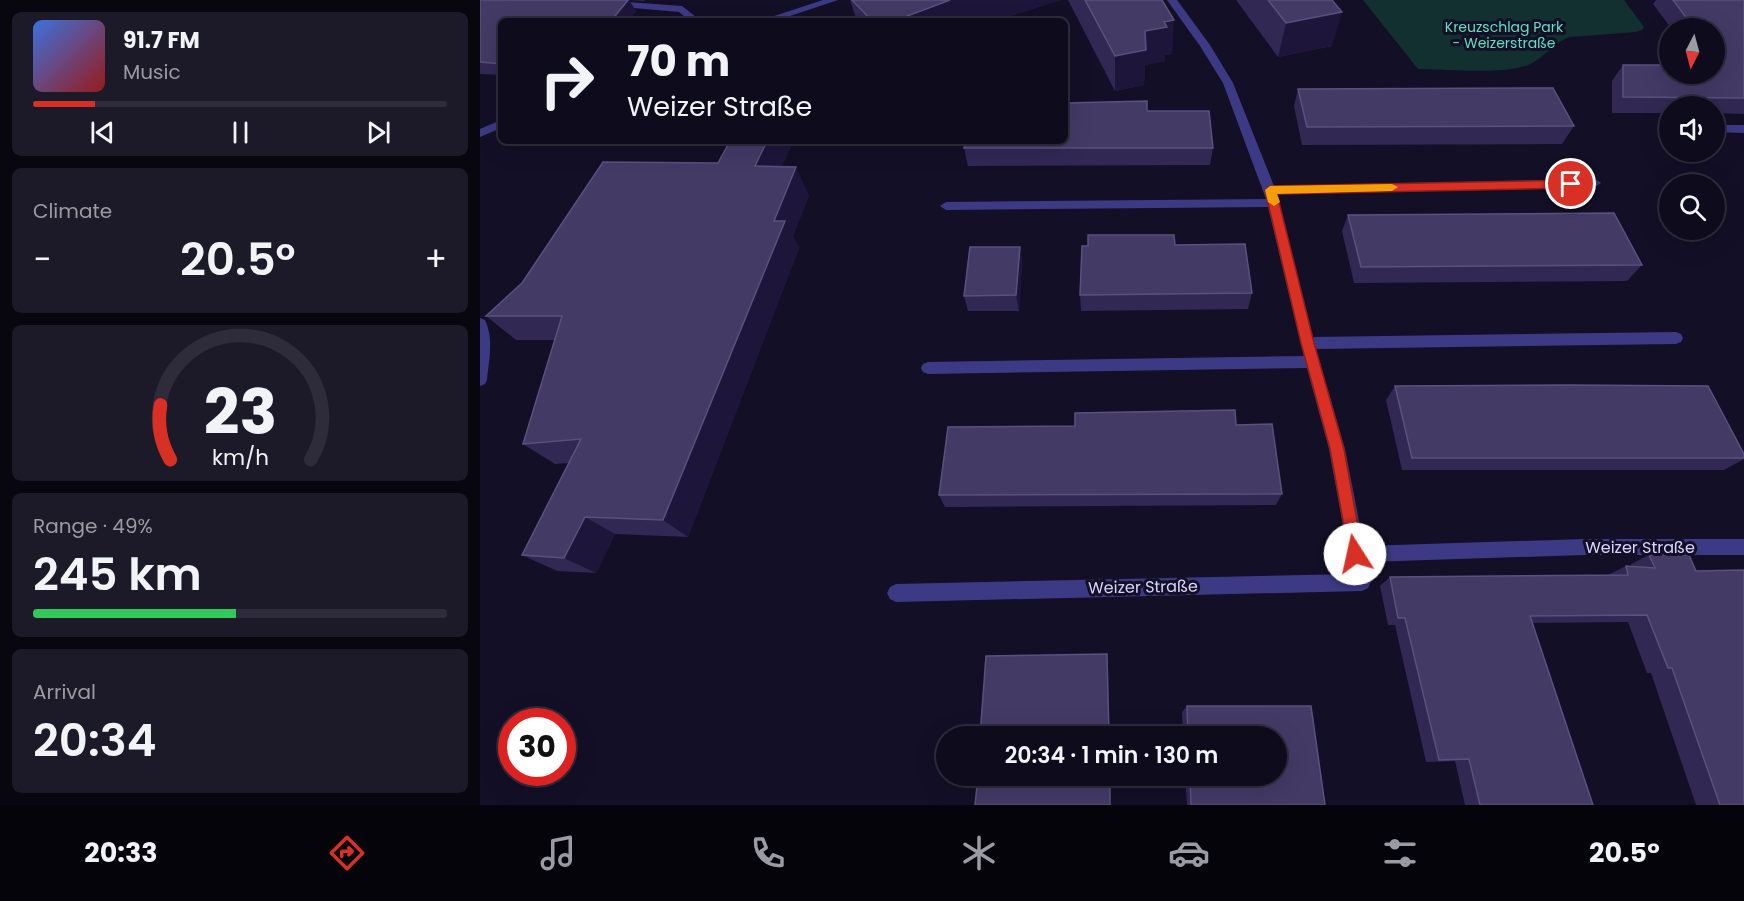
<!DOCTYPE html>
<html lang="en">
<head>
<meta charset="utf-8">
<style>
	:root { --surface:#0e0b1c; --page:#1c1929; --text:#f1f3f6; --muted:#9b9ba3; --line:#2e2b3b; --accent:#d93025 }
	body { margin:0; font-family:Poppins,sans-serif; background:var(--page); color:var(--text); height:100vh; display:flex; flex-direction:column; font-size:22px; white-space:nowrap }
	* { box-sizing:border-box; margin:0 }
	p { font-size:20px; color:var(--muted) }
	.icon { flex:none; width:33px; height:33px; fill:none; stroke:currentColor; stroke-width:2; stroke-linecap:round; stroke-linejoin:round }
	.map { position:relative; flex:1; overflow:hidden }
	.details { display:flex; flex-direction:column; gap:12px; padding:12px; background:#08060f; width:480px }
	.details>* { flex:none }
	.top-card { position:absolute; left:18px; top:18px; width:570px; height:126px; border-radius:9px; box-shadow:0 6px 24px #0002,0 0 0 2px var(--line); background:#0e0b1c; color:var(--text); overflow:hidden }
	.needle { width:39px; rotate:186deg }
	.buttons { position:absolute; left:1179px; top:18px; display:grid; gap:12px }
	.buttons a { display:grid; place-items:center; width:66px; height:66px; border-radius:50%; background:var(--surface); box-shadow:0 6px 24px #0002,0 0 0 2px var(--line); font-size:30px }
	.speed { position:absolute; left:18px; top:708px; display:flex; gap:12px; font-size:30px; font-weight:700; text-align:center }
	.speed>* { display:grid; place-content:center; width:78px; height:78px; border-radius:50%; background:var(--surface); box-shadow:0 6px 24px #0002,0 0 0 2px var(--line); line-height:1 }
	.speed .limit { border:9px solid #d22; background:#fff; color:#111 }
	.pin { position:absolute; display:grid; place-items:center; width:51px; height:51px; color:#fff; margin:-26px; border:3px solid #fff; border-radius:50%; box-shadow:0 2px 6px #0007 }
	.me { position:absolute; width:66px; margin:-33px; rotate:350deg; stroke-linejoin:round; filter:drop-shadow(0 0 4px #0008) }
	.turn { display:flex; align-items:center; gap:21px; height:126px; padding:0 30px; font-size:27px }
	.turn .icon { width:78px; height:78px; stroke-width:2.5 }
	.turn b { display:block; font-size:42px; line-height:51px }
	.big { font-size:45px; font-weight:600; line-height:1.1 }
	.details .widget { flex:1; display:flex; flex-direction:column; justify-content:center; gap:9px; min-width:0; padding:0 21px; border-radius:9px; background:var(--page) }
	.details .dial { align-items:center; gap:0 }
	.dial svg { height:156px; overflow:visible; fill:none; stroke:var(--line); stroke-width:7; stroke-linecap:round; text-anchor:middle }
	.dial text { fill:var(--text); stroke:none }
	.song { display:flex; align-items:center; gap:18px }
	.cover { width:72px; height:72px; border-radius:9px; background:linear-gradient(135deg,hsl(220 70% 55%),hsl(0 70% 35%)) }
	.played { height:6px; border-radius:3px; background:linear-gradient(90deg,var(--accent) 15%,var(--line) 15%) }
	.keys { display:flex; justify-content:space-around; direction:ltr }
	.heat { display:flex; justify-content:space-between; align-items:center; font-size:33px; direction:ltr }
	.charge { height:9px; border-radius:4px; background:linear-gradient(90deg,#34c759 49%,var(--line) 0) }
	.trip { position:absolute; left:456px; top:726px; width:351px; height:60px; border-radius:30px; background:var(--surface); box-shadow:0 6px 24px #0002,0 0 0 2px var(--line); font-weight:600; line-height:60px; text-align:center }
	.menu { display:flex; height:96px; justify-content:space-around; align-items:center; background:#06040b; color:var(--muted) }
	.menu .icon { width:42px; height:42px }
	.menu .current { color:var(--accent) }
	.menu b { font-size:27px; color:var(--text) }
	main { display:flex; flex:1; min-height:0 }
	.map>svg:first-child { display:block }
	.green { fill:#12302f }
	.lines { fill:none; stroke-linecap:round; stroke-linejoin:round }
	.minor { fill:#3d3a85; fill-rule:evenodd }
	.wall { fill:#312854 }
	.shaded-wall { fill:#1d163a }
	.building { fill:#433a66; stroke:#5a527e; stroke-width:1.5 }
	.route { fill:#d93025; stroke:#8d1f18; stroke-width:1.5 }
	.slow { fill:#f59e0b }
	.labels { text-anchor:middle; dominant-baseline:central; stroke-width:6; stroke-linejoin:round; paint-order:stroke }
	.far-park-label { font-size:14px; fill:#5fe0c0; stroke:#130f26 }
	.street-label { font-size:16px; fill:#d9d4ff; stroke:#130f26 }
</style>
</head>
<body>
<main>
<section class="details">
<div class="widget">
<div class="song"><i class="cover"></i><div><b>91.7 FM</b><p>Music</p></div></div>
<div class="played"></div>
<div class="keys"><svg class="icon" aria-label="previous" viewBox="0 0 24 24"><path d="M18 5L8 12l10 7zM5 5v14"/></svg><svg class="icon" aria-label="pause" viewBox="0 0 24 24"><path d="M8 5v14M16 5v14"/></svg><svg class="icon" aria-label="next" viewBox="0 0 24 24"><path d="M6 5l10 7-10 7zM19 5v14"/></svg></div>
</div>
<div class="widget"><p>Climate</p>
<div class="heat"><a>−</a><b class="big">20.5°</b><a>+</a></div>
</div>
<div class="widget dial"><svg viewBox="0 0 100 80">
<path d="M14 69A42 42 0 1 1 86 69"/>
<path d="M14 69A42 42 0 0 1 9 41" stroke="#d93025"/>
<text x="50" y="56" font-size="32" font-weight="700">23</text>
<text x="50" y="72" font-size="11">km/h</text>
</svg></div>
<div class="widget"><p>Range · 49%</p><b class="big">245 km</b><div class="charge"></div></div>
<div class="widget"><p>Arrival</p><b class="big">20:34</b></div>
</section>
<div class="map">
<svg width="1264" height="805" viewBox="0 0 1264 805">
	<rect width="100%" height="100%" fill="#130f26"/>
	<path class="green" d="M883,0H1144L1164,27L1162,30L1156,32L1090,37C1073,42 1064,59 1048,65C1022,75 967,69 938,69Z"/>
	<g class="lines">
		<g class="minor">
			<polygon points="343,0 358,0 295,21 279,21"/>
			<polygon points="687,0 697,0 730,45 753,83 794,186 1115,179 1121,183 1115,187 797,194 833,337 1196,332 1201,334 1203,338 1201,342 1196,344 836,349 865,449 884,546 1104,539 1264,539 1264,555 1104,555 887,562 891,582 888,588 882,591 416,602 410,599 407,593 410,587 416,584 872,574 849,449 827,368 448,374 443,372 441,368 443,364 448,362 824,356 788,207 466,210 460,206 466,202 786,199 743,83 720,46"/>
			<polygon points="134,1 202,6 221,21 210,21 199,12 131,6 129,4"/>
			<polygon points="21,120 21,128 0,137 0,129"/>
			<polygon points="1264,125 1264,133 1234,132 1234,126 1238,125"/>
			<path d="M0,318L5,320C14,339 9,360 7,380L5,384L0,386Z"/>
		</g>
	</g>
	<g class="wall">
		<polygon points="0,0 165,0 164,1 149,0 156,11 148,21 21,21 21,75 0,74"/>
		<polygon points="370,0 580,0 515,21 377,21"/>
		<polygon points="588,0 682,0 692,54 685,55 685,61 665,65 664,85 635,91"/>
		<polygon points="756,0 852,0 852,46 798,57"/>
		<polygon points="1176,0 1264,0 1264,114 1234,113 1234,106 1190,106 1190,113 1132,113 1132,81 1143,65 1234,74 1234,28 1191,28 1173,4"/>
		<polygon points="818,89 1094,126 1082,144 822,145 814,106"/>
		<polygon points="667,111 733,148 730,165 488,166 484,148"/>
		<polygon points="238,163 302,167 329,195 313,236 319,248 208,537 135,534 116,573 77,571 42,555 89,463 75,464 43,444 75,340 36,340 6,316"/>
		<polygon points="868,215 1162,265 1147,281 874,283 862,231"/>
		<polygon points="695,245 772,293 768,309 601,311 600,295"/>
		<polygon points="540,247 542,263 539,311 488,311 484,296"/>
		<polygon points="915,386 1264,454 1264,459 1244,470 922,470 906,400"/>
		<polygon points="756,425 802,494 796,505 465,507 459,495"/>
		<polygon points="1169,555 1264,805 1216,805 1171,673 1167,673 1148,622 1052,623 1113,805 985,805 975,761 946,762 915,625 908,625 900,586 910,577 1128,575 1146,566 1152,567 1151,564"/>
		<polygon points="707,706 831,706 845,805 707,805 705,776 796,776 796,736 703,736 702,712"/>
	</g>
	<g class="shaded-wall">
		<polygon points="149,0 156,11 148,21 131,21"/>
		<polygon points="470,0 580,0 515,21 414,21"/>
		<polygon points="862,12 852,46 798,57 806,23"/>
		<polygon points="694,20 692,54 685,55 685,61 665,65 664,85 635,91 635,56 665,31 684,22"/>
		<polygon points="287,141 314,141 290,193 275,166"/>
		<polygon points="316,167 329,195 313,236 319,248 208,537 183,520 294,221"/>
		<polygon points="540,247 542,263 539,311 536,295"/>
		<polygon points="105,517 135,534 116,573 84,558"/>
	</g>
	<g class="building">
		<polygon points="0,0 148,0 131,21 21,21 21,64 0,62"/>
		<polygon points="372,0 470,0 414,21 392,21"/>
		<polygon points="605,0 682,0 694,20 684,22 687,27 665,31 666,50 635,56"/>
		<polygon points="788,0 852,0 862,12 806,23"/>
		<polygon points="1193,0 1264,0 1264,98 1143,97 1143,65 1190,65 1190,74 1234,74 1234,65 1241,65 1234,56 1234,28 1214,28"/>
		<polygon points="1073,88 1094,126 827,127 818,89"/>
		<polygon points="667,101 667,111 729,111 733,148 484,148 486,141 585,141 585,103"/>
		<polygon points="250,141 287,141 275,166 316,167 294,221 305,221 183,520 105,517 84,558 42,555 101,439 43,444 82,316 6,316 42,283 123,162 238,163"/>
		<polygon points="1134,213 1162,265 881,267 868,215"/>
		<polygon points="608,235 694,235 695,245 765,244 772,293 600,295 602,246 608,246"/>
		<polygon points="490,247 540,247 536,295 484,296"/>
		<polygon points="1088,385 1228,386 1264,454 1264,458 932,458 915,386"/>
		<polygon points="755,410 756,425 792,424 802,494 459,495 468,427 595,426 595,413"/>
		<polygon points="1169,555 1209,555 1216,571 1264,570 1264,805 1240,805 1192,668 1188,668 1167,615 1050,616 1113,805 1000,805 989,759 959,760 925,618 918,618 910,577 1148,575 1146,566 1175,568"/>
		<polygon points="627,654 629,736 500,736 506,656"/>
		<polygon points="707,706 831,706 845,805 711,805 710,776 796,776 796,736 708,736"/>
		<polygon points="498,776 630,776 630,805 495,805"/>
	</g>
	<polygon class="route" points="1091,180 1097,184 1091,188 797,194 834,343 864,449 883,554 881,559 875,561 870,559 850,449 821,343 785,190 790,186"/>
	<polygon class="slow" points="912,184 918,187 912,191 797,194 800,202 794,206 788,202 785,190 790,186"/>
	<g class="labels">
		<g class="far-park-label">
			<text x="1024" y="27">Kreuzschlag Park<tspan x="1024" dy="16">- Weizerstraße</tspan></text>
		</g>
		<g class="street-label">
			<text x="1160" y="547">Weizer Straße</text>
			<text transform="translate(663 587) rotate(-1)">Weizer Straße</text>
		</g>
	</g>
</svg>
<div class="buttons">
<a><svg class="needle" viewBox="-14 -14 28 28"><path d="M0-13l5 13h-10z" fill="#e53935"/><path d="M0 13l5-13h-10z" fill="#9b9ba3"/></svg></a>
<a><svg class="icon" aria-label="sound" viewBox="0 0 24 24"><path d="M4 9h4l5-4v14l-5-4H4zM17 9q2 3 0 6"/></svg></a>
<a><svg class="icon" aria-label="search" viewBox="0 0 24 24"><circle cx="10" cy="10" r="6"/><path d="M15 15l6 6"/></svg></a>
</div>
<div class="speed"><div class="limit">30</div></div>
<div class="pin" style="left:1091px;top:184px;background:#d93025"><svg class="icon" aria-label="arrive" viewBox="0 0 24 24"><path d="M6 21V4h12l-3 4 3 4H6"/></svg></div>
<svg class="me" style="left:875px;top:554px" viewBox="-20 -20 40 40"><circle r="19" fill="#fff"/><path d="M0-13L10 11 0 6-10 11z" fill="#d93025"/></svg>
<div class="trip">20:34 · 1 min · 130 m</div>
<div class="top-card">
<div class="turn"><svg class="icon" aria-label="right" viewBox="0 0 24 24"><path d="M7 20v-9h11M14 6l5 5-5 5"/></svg><div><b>70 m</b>Weizer Straße</div></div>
</div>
</div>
</main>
<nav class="menu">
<b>20:33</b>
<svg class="icon current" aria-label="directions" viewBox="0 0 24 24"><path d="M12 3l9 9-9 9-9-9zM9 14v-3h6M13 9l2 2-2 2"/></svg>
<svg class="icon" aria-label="music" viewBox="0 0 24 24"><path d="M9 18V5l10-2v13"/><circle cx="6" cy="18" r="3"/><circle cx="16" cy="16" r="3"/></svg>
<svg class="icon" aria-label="phone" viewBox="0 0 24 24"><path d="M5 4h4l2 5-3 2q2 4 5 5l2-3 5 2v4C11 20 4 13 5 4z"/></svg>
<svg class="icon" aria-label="climate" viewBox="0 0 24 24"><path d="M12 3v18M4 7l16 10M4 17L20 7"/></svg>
<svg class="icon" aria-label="car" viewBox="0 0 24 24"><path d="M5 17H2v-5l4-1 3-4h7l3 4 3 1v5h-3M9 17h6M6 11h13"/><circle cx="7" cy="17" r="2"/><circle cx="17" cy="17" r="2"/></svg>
<svg class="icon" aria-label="filters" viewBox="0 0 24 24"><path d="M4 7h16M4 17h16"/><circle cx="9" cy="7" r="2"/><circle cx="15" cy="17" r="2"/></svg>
<b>20.5°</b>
</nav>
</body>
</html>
